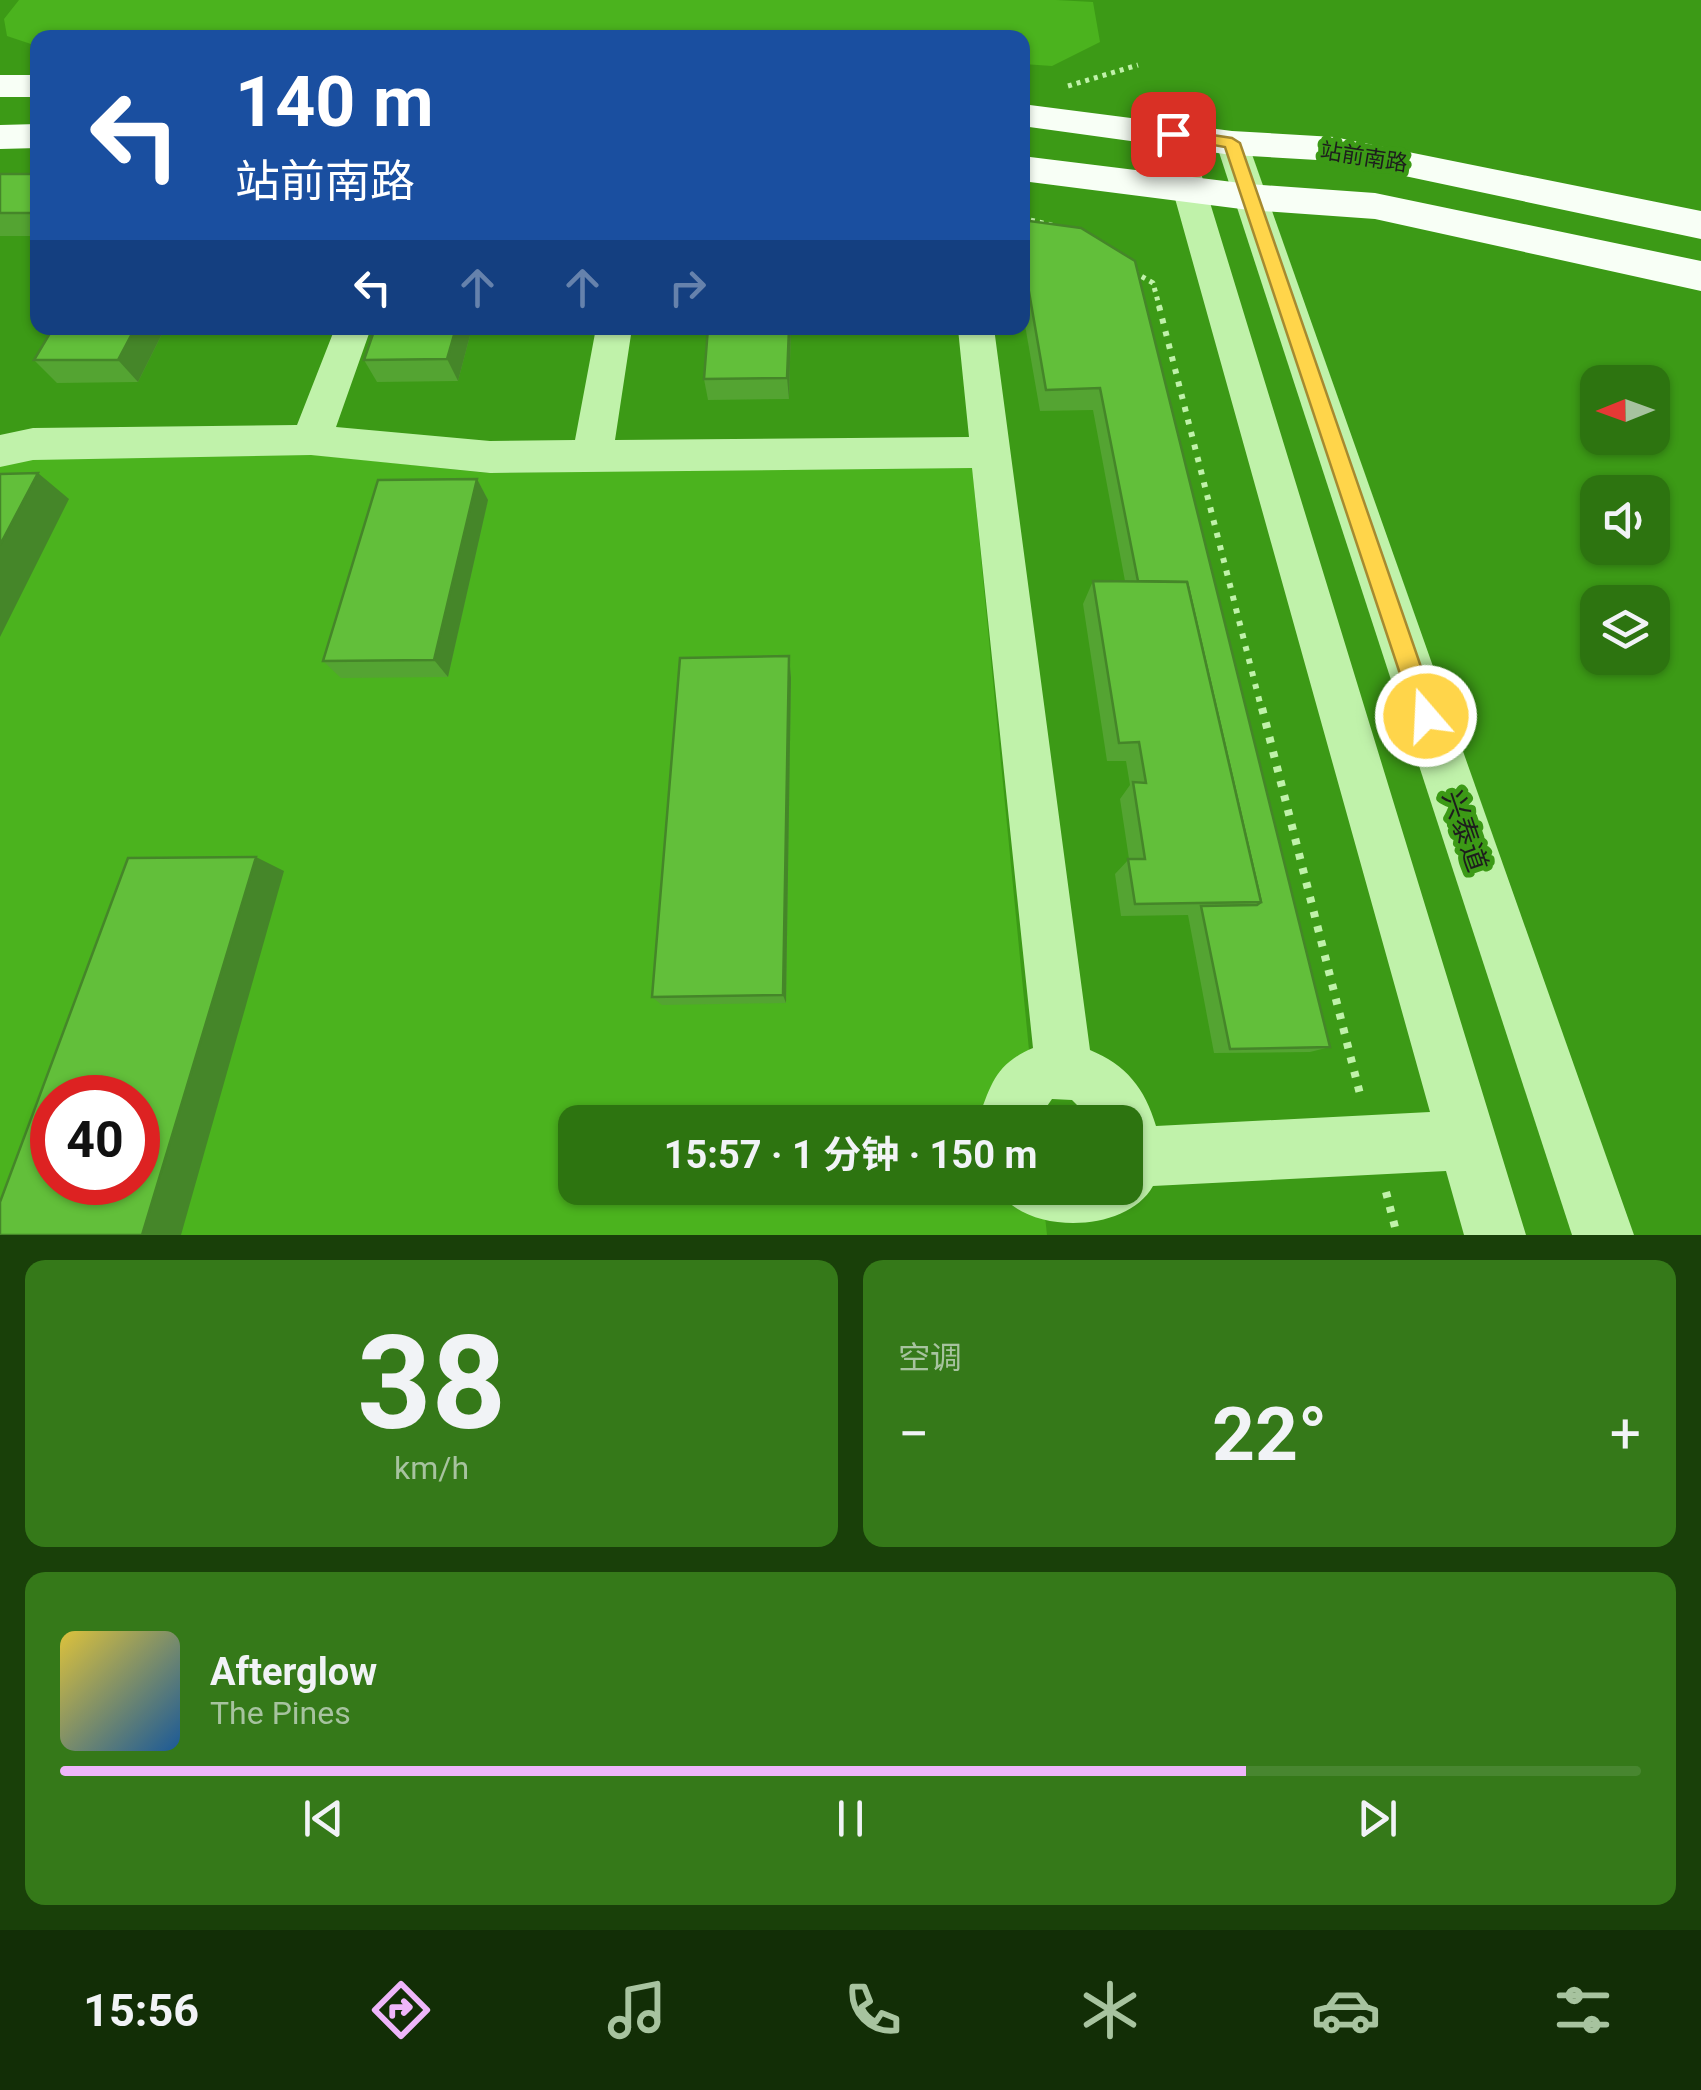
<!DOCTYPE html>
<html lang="zh">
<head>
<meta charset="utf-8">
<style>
	:root { --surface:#2d7410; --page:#357919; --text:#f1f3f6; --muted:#a7c39f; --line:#488630; --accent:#eeb6fa }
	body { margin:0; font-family:Roboto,"Noto Sans SC",sans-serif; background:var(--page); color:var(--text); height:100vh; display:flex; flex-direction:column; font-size:38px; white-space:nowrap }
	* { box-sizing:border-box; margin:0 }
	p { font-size:32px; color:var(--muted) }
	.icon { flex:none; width:55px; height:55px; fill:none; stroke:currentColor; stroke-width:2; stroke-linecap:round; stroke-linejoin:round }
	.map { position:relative; height:1235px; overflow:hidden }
	.side { display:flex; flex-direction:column; gap:25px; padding:25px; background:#194009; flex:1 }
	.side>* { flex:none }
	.hud { position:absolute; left:30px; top:30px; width:1000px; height:305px; border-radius:20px; box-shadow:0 2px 8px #0004; background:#1a4fa0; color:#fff; overflow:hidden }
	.needle { width:65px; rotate:269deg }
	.buttons { position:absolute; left:1580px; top:365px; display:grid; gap:20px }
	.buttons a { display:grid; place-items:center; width:90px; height:90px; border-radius:20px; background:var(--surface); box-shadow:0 2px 8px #0004; font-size:50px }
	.speed { position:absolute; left:30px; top:1075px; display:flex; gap:20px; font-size:50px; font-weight:700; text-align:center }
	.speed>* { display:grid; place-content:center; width:130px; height:130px; border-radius:50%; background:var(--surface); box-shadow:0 2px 8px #0004; line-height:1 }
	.speed .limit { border:15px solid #d22; background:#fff; color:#111 }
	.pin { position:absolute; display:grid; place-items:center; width:85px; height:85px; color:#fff; margin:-42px; border-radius:20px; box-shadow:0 5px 15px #0006 }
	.me { position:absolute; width:110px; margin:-55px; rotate:341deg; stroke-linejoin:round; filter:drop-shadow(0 0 8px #0008) }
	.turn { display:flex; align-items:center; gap:35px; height:210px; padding:0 40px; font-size:45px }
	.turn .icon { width:130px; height:130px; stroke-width:2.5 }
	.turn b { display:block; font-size:70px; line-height:85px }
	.lanes { display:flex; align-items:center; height:95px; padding:0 40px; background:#0003; justify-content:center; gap:50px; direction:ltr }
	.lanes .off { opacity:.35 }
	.big { font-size:75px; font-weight:700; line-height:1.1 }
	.side .tile { flex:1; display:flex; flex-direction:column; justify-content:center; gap:15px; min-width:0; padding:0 35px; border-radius:20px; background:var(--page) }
	.side .dial { align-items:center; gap:0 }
	.dial b { font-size:130px; line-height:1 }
	.song { display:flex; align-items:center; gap:30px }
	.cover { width:120px; height:120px; border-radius:15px; background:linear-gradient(135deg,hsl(50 70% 55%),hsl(210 70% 35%)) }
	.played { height:10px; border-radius:5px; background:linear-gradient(90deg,var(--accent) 75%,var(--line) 75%) }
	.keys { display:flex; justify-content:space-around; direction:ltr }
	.heat { display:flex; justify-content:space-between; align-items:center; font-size:55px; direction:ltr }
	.side .tiles { flex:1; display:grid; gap:25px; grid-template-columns:1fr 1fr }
	.tile:last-child { grid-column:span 2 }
	.trip { position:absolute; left:558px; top:1105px; width:585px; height:100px; border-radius:20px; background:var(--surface); box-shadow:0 2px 8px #0004; font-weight:700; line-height:100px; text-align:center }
	.tab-bar { display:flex; height:160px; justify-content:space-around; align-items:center; background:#122e06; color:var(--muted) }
	.tab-bar .icon { width:70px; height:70px }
	.tab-bar .selected { color:var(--accent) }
	.tab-bar b { font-size:45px; color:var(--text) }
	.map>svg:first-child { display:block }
	.green { fill:#4bb31e; fill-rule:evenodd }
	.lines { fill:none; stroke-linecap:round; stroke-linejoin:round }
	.path-far2 { stroke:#c0f2aa; stroke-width:5; stroke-dasharray:4 5; stroke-linecap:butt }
	.path-far1 { stroke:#c0f2aa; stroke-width:6; stroke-dasharray:5 8; stroke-linecap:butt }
	.path { stroke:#c0f2aa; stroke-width:8; stroke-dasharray:6 9; stroke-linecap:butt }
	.minor { fill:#c0f2aa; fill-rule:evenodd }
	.major { fill:#f8fff6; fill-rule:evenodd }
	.wall { fill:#54a432 }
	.shaded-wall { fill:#458629 }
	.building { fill:#62bf3a; stroke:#458629; stroke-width:2.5; fill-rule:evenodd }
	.route { fill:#ffd54a; stroke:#a68a30; stroke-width:2.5 }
	.labels { text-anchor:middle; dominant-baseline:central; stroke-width:10; stroke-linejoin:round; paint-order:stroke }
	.far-street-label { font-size:22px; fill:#1d1d1d; stroke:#3c9a16 }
	.street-label { font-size:28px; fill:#1d1d1d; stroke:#3c9a16 }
</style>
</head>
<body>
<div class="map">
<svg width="1701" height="1235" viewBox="0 0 1701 1235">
	<rect width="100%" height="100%" fill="#3c9a16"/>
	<g class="green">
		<polygon points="19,0 1056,0 1093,2 1100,42 1052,66 1023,64 1022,38 38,38 37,45 34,45 7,36 4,19"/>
		<path d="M307,454L488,473L972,466L1036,1122H575V1188H1042L1047,1235H0V466L36,456ZM52,1098H138V1182H52Z"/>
	</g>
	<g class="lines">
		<g class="path-far2">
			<polyline points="1068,86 1138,65"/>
			<polyline points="1022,218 1064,228"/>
			<polyline points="1134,272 1153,283 1160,309"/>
		</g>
		<polyline class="path-far1" points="1159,306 1262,711"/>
		<g class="path">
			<polyline points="1262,708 1361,1098"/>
			<polyline points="1386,1192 1397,1235"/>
		</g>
		<g class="minor">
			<path d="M1173,124L1184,127L1189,134L1526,1235H1464L1446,1171L1153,1186C1126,1235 1022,1235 997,1188H1125V1122H1094L1072,1100L1052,1099L1036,1122H977C991,1085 995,1064 1033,1048L972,468L490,473L311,455L33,460L0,467V435L33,428L297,425L335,328H371L336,427L490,441L575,440L596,328H632L615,440L969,437L958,329L994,328L1090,1050C1126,1065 1145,1088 1156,1126L1430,1112L1157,134L1162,127Z"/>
			<polygon points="1232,133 1243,136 1248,143 1634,1235 1572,1235 1216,143 1221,136"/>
		</g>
		<g class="major">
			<rect x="0" y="75" width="38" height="22"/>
			<polygon points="1022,104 1232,131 1334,137 1701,211 1701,239 1334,161 1232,155 1022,126"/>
			<polygon points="38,124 38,148 0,149 0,125"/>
			<polygon points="1022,156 1249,184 1375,193 1701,261 1701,291 1375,219 1249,210 1022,181"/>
		</g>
	</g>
	<g class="wall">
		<rect x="0" y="174" width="38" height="62"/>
		<polygon points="1022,220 1081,228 1330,1047 1310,1052 1214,1053 1188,915 1121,916 1115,874 1129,859 1120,799 1130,785 1126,761 1107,761 1083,604 1093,581 1125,581 1093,410 1040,411 1022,308"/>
		<polygon points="165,328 138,382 57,383 34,360"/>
		<polygon points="375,328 472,328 458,381 377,382 364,360"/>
		<polygon points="708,328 791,328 789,399 708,400 704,379"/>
		<polygon points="477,479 488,500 448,677 341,678 323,661"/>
		<polygon points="789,656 791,678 786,1003 662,1005 652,997"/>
	</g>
	<g class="shaded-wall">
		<polygon points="135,328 165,328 138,382 118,360"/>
		<polygon points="456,328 472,328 458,381 447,359"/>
		<polygon points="789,328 791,328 789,399 787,378"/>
		<polygon points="38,473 69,499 0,637 0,545"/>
		<polygon points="477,479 488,500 448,677 434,660"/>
		<polygon points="789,656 791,678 786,1003 783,995"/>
		<polygon points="256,857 284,871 181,1235 142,1235"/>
	</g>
	<g class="building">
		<rect x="0" y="174" width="38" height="39"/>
		<polygon points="1022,220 1081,228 1135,261 1330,1047 1230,1049 1201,906 1257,905 1261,902 1187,582 1138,581 1100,388 1046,390 1028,286 1022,286"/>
		<polygon points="53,328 135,328 118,360 34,360"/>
		<polygon points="375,328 456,328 447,359 364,360"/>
		<polygon points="708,328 789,328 787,378 704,379"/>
		<polygon points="38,473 0,545 0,474"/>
		<polygon points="477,479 434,660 323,661 378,480"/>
		<polygon points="1093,581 1187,582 1261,902 1135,904 1128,859 1145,859 1133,782 1146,783 1139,742 1119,743"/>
		<polygon points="789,656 783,995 652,997 680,658"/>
		<path d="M256,857L142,1235H0V1202L128,858ZM52,1098H138V1182H52Z"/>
	</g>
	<polygon class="route" points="1173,129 1232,138 1240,143 1438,716 1435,724 1426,727 1417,724 1414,716 1225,147 1168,137 1168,130"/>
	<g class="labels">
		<g class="far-street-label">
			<text transform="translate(1364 157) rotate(9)">站前南路</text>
		</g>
		<g class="street-label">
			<text transform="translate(1465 831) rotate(71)">兴泰道</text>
		</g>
	</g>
</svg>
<div class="buttons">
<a><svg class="needle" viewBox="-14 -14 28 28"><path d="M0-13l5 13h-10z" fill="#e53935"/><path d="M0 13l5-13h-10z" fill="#a7c39f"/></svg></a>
<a><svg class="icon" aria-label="sound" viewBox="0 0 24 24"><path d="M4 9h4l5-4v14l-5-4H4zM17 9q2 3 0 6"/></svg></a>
<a><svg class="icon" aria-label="layers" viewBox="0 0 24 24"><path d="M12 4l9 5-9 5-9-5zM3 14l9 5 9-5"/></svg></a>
</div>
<div class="speed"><div class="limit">40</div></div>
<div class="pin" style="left:1173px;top:134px;background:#d93025"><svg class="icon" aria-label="arrive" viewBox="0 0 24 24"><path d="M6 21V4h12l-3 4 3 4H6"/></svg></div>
<svg class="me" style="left:1426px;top:716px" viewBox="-20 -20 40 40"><circle r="17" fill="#ffd54a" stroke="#fff" stroke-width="3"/><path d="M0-11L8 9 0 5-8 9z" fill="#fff"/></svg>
<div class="trip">15:57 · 1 分钟 · 150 m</div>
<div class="hud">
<div class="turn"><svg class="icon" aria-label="left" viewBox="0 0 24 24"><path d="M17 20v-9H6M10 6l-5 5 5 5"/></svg><div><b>140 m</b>站前南路</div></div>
<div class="lanes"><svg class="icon" aria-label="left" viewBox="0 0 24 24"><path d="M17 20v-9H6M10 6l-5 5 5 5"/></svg><svg class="icon off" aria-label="ahead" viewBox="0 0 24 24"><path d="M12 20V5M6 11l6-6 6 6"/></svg><svg class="icon off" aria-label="ahead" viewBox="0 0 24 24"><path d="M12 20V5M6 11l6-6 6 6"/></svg><svg class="icon off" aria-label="right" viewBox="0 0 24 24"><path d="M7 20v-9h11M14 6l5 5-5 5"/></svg></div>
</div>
</div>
<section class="side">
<div class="tiles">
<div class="tile dial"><b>38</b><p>km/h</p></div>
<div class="tile"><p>空调</p>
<div class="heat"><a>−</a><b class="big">22°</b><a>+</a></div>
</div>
<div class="tile">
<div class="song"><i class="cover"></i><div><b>Afterglow</b><p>The Pines</p></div></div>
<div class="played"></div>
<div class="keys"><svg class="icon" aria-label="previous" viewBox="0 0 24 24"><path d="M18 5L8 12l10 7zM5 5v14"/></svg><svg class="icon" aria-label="pause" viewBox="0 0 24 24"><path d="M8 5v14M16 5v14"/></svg><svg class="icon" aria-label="next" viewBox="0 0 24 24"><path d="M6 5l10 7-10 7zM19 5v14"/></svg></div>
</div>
</div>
</section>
<nav class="tab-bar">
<b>15:56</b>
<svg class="icon selected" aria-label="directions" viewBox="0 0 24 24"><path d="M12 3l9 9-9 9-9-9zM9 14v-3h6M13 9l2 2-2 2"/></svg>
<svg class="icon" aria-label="music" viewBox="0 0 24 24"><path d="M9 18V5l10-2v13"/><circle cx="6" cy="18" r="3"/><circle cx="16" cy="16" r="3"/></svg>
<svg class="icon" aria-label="phone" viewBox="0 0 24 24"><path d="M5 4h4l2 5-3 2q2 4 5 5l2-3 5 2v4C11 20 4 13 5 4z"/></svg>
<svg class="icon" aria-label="climate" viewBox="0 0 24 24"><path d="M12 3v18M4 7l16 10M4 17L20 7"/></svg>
<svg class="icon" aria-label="car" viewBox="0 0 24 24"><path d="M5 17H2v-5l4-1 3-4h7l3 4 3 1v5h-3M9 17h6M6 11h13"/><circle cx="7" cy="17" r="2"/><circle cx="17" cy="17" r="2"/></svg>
<svg class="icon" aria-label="filters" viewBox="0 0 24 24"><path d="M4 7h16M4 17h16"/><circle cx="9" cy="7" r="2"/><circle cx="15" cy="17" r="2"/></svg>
</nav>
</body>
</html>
